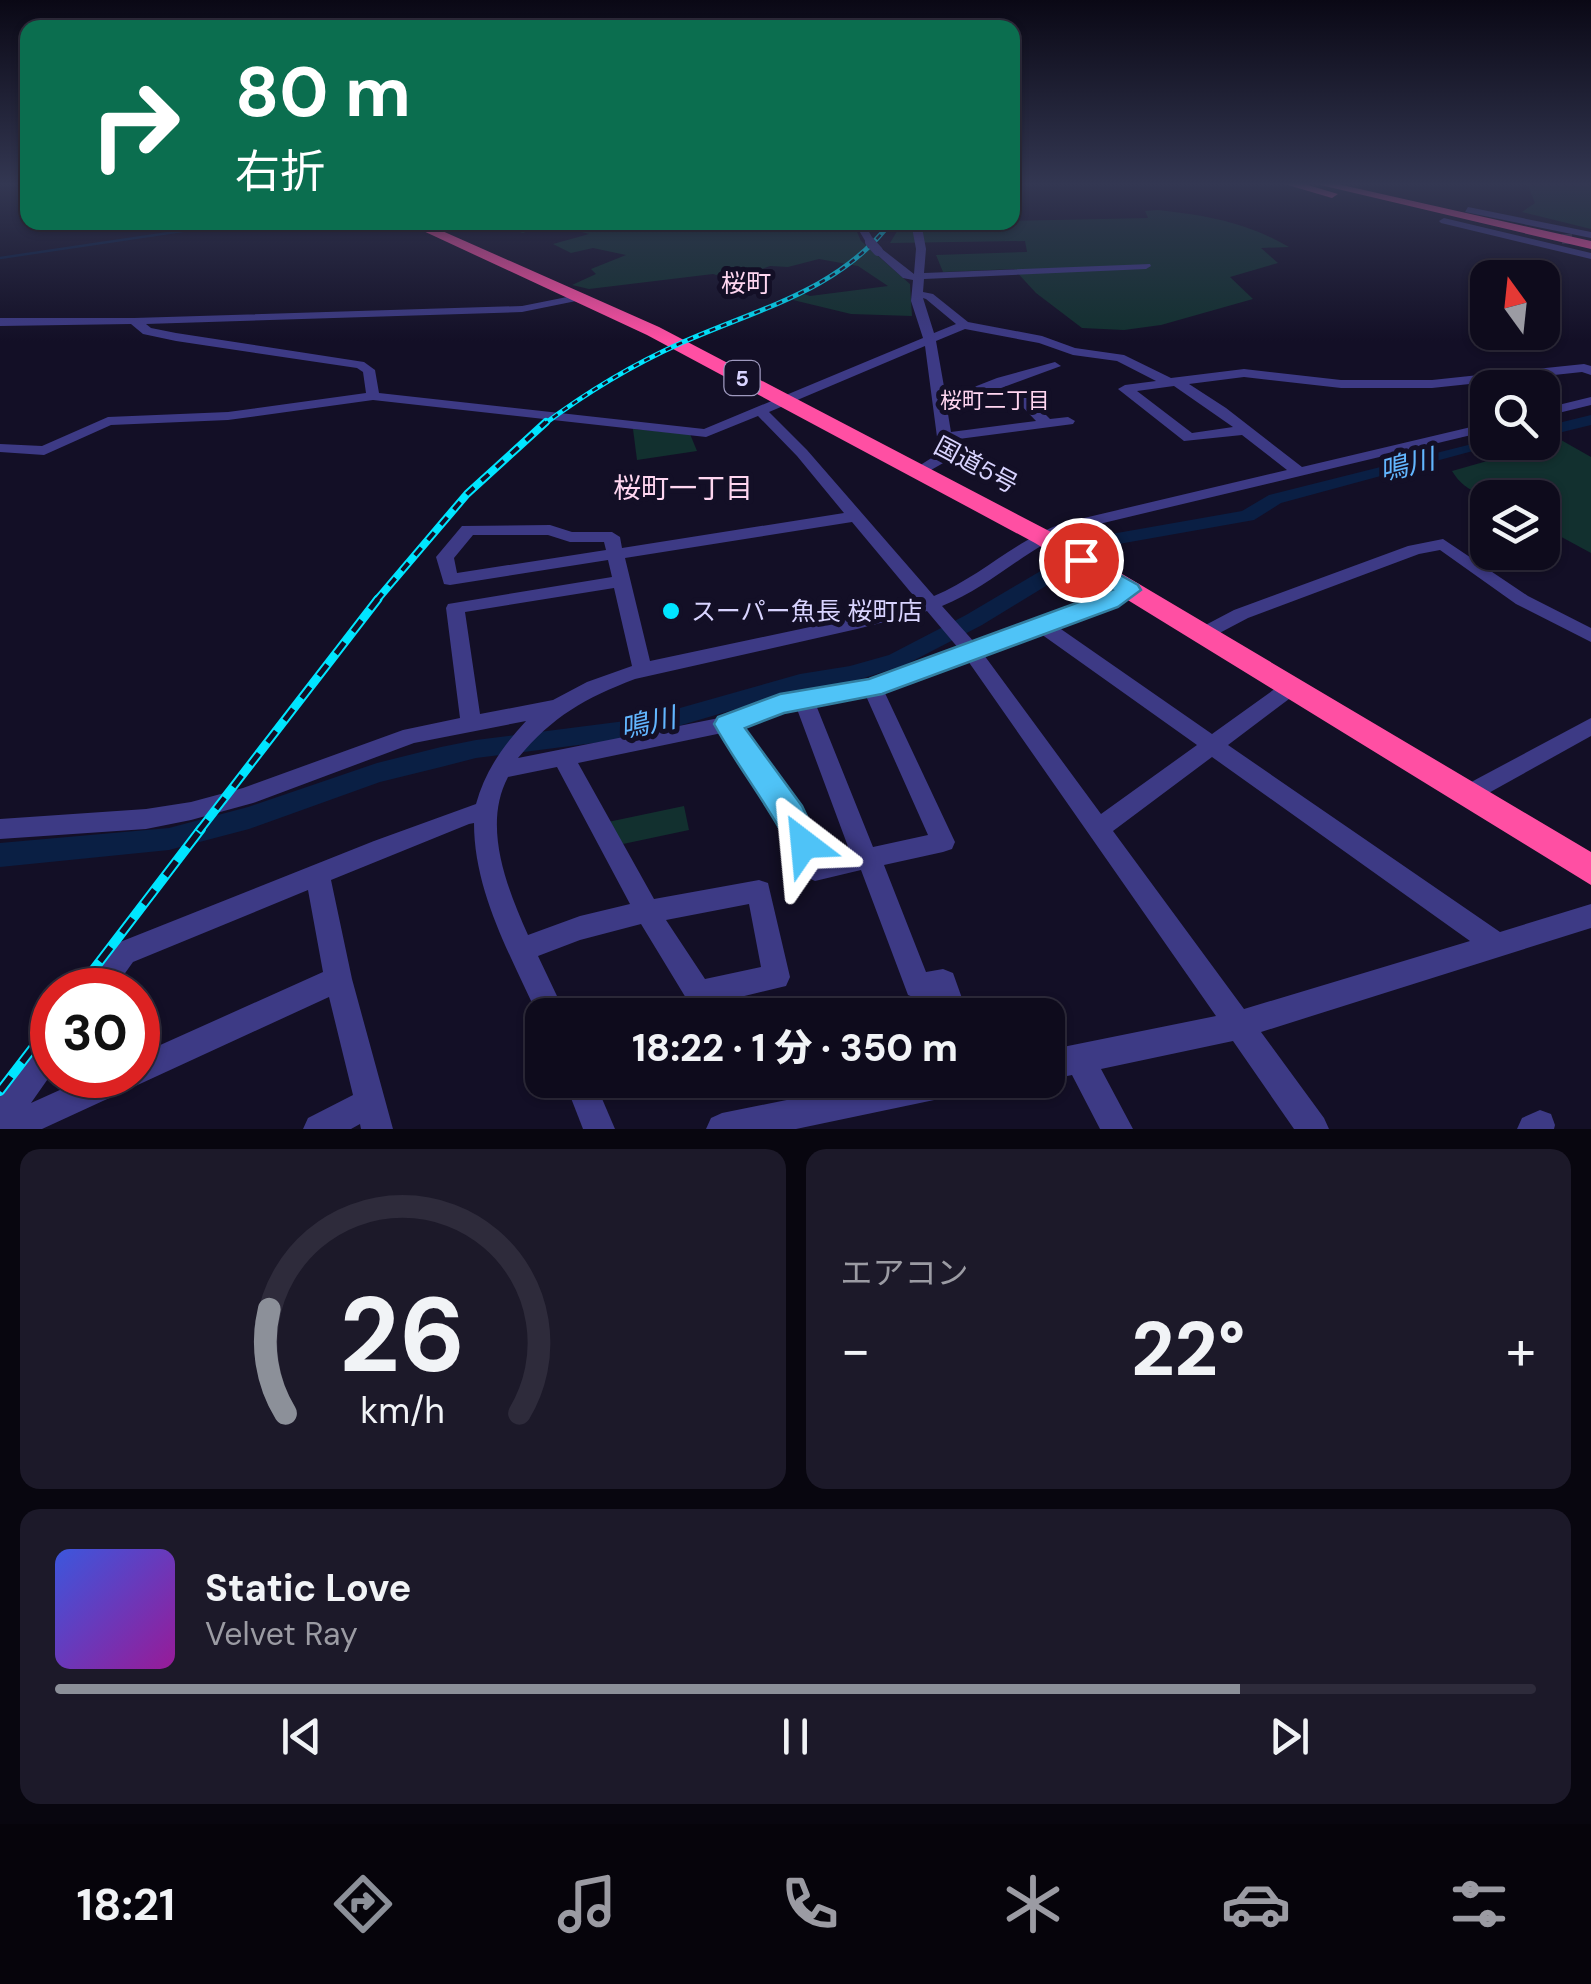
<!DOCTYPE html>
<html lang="ja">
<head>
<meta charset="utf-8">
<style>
	:root { --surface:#0e0b1c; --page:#1c1929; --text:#f1f3f6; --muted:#9b9ba3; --line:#2e2b3b; --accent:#8c9099 }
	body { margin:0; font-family:"DM Sans","Noto Sans JP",sans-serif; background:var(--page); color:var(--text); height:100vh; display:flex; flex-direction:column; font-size:38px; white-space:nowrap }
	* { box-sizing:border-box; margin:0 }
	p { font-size:32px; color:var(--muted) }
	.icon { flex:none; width:55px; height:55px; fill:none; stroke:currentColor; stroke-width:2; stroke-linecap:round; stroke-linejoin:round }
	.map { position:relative; height:1129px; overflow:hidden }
	.panel { display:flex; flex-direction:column; gap:20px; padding:20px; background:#08060f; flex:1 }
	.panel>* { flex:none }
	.top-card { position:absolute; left:20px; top:20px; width:1000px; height:210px; border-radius:20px; box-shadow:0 2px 8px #0004,0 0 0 2px var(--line); background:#0b6e4f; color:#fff; overflow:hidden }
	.needle { width:65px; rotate:345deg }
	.controls { position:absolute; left:1470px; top:260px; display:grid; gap:20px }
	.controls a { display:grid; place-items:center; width:90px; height:90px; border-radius:20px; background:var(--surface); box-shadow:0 2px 8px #0004,0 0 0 2px var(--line); font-size:50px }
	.speed { position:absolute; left:30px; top:968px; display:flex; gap:20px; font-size:50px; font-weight:700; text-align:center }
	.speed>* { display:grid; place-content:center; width:130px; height:130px; border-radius:50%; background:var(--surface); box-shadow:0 2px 8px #0004,0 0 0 2px var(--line); line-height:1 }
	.speed .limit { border:15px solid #d22; background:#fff; color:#111 }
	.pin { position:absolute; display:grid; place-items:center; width:85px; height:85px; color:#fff; margin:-42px; border:5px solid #fff; border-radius:50%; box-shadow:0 2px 10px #0007 }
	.me { position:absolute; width:110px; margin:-55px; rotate:331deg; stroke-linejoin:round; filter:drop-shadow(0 0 8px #0008) }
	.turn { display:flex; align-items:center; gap:35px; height:210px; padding:0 50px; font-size:45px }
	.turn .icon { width:130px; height:130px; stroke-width:2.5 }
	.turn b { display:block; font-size:70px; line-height:85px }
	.big { font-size:75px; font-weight:800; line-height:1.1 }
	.panel .tile { flex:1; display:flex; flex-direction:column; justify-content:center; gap:15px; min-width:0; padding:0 35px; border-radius:20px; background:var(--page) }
	.panel .dial { align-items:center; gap:0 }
	.dial svg { height:260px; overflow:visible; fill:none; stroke:var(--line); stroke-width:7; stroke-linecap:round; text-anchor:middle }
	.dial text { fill:var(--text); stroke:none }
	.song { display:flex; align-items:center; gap:30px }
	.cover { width:120px; height:120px; border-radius:15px; background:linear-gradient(135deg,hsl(230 70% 55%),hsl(300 70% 35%)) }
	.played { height:10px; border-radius:5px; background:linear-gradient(90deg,var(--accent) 80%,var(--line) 80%) }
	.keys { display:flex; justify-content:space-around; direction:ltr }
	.heat { display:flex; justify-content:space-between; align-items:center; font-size:55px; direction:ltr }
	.panel .tiles { flex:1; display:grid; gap:20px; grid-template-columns:1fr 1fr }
	.tile:last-child { grid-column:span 2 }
	.trip { position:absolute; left:525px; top:998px; width:540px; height:100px; border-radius:20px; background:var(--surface); box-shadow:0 2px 8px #0004,0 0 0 2px var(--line); font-weight:800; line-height:100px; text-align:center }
	.menu { display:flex; height:160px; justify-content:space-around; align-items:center; background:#06040b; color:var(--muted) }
	.menu .icon { width:70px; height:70px }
	.menu .on { color:var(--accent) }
	.menu b { font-size:45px; color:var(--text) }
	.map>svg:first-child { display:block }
	.green { fill:#12302f }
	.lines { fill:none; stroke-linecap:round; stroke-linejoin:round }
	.stream { stroke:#0a1f44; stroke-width:2.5 }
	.river { fill:#0a1f44; fill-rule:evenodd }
	.minor-tunnel { stroke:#312d47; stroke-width:10; stroke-dasharray:10 5; stroke-linecap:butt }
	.minor { fill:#3d3a85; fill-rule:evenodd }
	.highway { fill:#ff4fa3; fill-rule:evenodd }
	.rail-far3-casing { stroke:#00e5ff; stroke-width:5 }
	.rail-far2-casing { stroke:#00e5ff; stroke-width:8 }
	.rail-far1-casing { stroke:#00e5ff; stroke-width:9 }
	.rail-casing { stroke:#00e5ff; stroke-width:10 }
	.rail-far3 { stroke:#130f26; stroke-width:2.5; stroke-dasharray:6; stroke-linecap:butt }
	.rail-far2 { stroke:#130f26; stroke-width:4; stroke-dasharray:10; stroke-linecap:butt }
	.rail-far1 { stroke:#130f26; stroke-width:5; stroke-dasharray:14; stroke-linecap:butt }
	.rail { stroke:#130f26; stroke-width:6; stroke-dasharray:18; stroke-linecap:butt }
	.minor-bridge { stroke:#3d3a85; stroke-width:10 }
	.route { fill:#4fc3f7; stroke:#337fa1; stroke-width:2.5 }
	.poi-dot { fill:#00e5ff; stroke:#130f26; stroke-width:4 }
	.labels { text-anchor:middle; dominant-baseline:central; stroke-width:10; stroke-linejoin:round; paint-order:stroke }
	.shield { fill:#130f26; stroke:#9e99be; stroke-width:2.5 }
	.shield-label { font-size:22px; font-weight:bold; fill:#d9d4ff }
	.far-neighbourhood-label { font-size:22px; fill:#ffd6f0; stroke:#130f26 }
	.far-quarter-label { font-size:25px; fill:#ffd6f0; stroke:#130f26 }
	.street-label { font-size:25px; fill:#d9d4ff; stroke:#130f26 }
	.poi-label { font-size:25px; fill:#d9d4ff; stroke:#130f26; text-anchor:start }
	.water-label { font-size:28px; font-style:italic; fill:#62b6ff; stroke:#130f26 }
	.neighbourhood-label { font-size:28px; fill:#ffd6f0; stroke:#130f26 }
</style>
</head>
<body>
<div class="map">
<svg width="1591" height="1129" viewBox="0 0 1591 1129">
	<rect width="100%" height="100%" fill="#130f26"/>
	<g class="green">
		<polygon points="1527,183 1591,183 1591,229 1522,212 1535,203"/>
		<path d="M1157,210C1205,215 1246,222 1289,247L1261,248L1278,263L1230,277L1253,299L1161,325L1124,330L1082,328L1036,293L1014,269L943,272L936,255L1027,252L1025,241L890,243L902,223L1148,218L1145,211Z"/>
		<polygon points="491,223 853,223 861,241 910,284 912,316 851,314 793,300 801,293 810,296 888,286 858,266 819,259 788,267 770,266 734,280 713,274 589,289 572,285 596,274 591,269 626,255 593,248 571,253 553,244 589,234 550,223 523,233"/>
		<polygon points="633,429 690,434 697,451 637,460"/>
		<path d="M1561,440L1591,457V553L1543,527L1542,498C1508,498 1472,504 1452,471Z"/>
		<polygon points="684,806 689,830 623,844 608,822"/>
	</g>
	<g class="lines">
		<polyline class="stream" points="0,258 243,222"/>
		<g class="river">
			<polygon points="1591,415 1591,425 1542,437 1542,427"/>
			<polygon points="1488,440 1488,442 1506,442 1281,503 1254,520 1113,545 982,625 905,665 851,682 800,690 641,737 476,758 441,767 380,782 249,829 169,850 0,867 0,843 169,828 248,807 377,763 441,747 476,740 641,719 800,674 850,666 889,655 966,615 1100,536 1242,511 1269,495"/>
		</g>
		<polyline class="minor-tunnel" points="1567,234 1567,244"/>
		<g class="minor">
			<polygon points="1468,207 1591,232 1591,238 1465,212"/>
			<polygon points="1444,218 1591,253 1591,259 1441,223 1439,221"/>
			<polygon points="854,222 863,222 875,242 873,244 867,244"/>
			<path d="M911,222H921L926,249L924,273L1150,264L1151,266L1146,269L924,279L923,292L933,294L968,322L1042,336L1075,348L1124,355L1171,378L1244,369L1341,380H1432L1584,364L1591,366V375L1582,372L1432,388H1341L1244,377L1189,384L1226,408L1302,467L1488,423V431L1074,530C1026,548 990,587 942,606L975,643L1103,598L1124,586H1136L1139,590C1118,610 1085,617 1058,627L1212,734L1283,683H1297L1300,688L1297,693L1228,745L1500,932L1591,904V928L1261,1032L1324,1118L1329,1129H1294L1233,1041L1101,1069L1133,1129H1100L1072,1075L1048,1080V1050L1216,1016L968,661L884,691L955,842L952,849L943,852L884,865L926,972L943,969L953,973L968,1015H940L934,997L918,999L908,995L861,870L815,881L806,877L781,820L740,765L722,733L578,763L654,899L759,880L768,883L790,977L786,986L699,1007L689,1003L641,924L580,940L538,956L566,1015H542V1025C514,961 474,895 474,823L469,824L331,880L352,979L393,1129H361L360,1124L351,1129H303L308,1118L353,1095L329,997L42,1129H0V1094L42,1039L52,1035V1073L31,1103L93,1075H138V1055L323,972L308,890L133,962L113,990H82L115,944L374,841L476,804C485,771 503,746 526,721L414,743L253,803L191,820L146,829L0,839V819L146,809L191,802L243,788L403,730L460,718L446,608L448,604L612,577L608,560L450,585L444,584L436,557L462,526L550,525L572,532H612L620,537L622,548L844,513L797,456L758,416L706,437L373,400L228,420L111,425L44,455L0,452V444L42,446L108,417L228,412L366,393L363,372L357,368L176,341L143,334L131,324L0,326V318H134L522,306L582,294L586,295V299L522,312L146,324L151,328L176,333L364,362L375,370L379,393L704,429L923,338L911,301L913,280L903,278L873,251L882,249L914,274L916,249ZM923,298L926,299L956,324L934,333ZM965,329L1039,343L1073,355L1117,361L1156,381L1125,385L1118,389L1184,441L1242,435L1287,470L1063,523C1016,540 980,577 934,596L807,450L769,412L925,346L937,437L933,457L911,471L914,474H924L945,462L951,440L1073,424L1075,421L1068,417L1050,419L1029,398L1024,397L1017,401L1036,421L951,432L947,408L1061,366L1055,362L997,378L946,398L936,341ZM1174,386L1233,427L1192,433L1137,391ZM852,522L918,601L857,617L650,661L625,558ZM473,535H548L570,542H604L606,550L457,573L454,558ZM614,588L632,666L587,682L553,700L480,714L465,612ZM927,611L959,649L869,681L780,697L724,717L518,758C553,716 585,698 635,679L857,629ZM1041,634L1197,745L1101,814L984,655ZM866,696L928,835L873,847L816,705ZM797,709L850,852L822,858L799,808L756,753L741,727ZM1212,757L1470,941L1244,1009L1113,831ZM557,767L630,904L580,916L528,935C507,888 482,826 508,777ZM749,904L761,967L705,979L666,920Z"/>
			<polygon points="1591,397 1591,405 1542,417 1542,409"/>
			<polygon points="1443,539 1528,596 1591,628 1591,642 1516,604 1440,550 1419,554 1248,618 1210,638 1203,640 1193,634 1196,630 1234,610 1408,546"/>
			<polygon points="1591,718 1591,736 1476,800 1468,803 1460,800 1456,794 1460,788"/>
			<polygon points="564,1080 594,1080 615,1129 583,1129"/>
			<polygon points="885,1080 973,1080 969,1091 958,1095 796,1129 706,1129 711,1118 722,1113"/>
			<polygon points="1540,1110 1551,1114 1555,1125 1554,1129 1517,1129 1522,1118"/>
		</g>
		<g class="highway">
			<polygon points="1281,183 1301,183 1338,194 1332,198"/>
			<polygon points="1312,183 1333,183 1591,241 1591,249"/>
			<polygon points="404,222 422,222 659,327 1053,533 1591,852 1591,885 1035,543 647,335"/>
		</g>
		<g class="rail-far3-casing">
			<path id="rail-far3" d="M543,425C587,392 632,365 681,343C757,309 839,291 891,222"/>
		</g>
		<g class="rail-far2-casing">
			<polyline id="rail-far2" points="376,601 467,494 546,422"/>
		</g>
		<g class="rail-far1-casing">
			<polyline id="rail-far1" points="199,831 378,599"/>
		</g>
		<g class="rail-casing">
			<g id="rail">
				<polyline points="78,990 201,829"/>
				<polyline points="0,1091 52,1023"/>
			</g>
		</g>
		<use href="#rail-far3" class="rail-far3"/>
		<use href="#rail-far2" class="rail-far2"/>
		<use href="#rail-far1" class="rail-far1"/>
		<use href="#rail" class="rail"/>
		<polyline class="minor-bridge" points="870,242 878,251"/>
	</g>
	<linearGradient id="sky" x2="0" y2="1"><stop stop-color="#0a0815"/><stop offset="0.54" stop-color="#333752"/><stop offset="1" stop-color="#333752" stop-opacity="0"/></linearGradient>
	<rect width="1591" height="341" fill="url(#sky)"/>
	<path class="route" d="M1081,553L1138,585L1141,590L1118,607L882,694L784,713L745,728L802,806L820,844L815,853L804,857L793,853C770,807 739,769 714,724L718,717L780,694L869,679L1112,590L1073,565L1069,560Z"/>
	<circle class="poi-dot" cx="671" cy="611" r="10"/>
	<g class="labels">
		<rect class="shield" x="724.5" y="361" width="35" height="34" rx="8"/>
		<g class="shield-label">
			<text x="742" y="378">5</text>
		</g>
		<g class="far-neighbourhood-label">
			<text x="995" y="400">桜町二丁目</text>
		</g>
		<g class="far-quarter-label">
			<text x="746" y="283">桜町</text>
		</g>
		<g class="street-label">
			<text transform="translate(976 465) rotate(28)">国道5号</text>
		</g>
		<g class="poi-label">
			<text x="691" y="611">スーパー魚長 桜町店</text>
		</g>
		<g class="water-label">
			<text transform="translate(1407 465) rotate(-14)">鳴川</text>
			<text transform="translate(648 723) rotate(-13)">鳴川</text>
		</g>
		<g class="neighbourhood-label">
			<text x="683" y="488">桜町一丁目</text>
		</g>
	</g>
</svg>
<div class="controls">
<a><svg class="needle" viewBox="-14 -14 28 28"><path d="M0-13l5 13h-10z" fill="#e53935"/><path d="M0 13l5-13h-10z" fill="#9b9ba3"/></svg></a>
<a><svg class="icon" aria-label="search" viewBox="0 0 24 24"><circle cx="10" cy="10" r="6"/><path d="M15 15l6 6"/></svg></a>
<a><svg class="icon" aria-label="layers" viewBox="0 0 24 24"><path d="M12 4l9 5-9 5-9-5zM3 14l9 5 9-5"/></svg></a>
</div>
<div class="speed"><div class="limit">30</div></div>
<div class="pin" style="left:1081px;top:560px;background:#d93025"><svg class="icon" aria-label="arrive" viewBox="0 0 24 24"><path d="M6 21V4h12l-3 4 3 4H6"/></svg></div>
<svg class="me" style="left:804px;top:844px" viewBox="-20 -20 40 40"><path d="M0-17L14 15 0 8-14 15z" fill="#4fc3f7" stroke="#fff" stroke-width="4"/></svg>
<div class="trip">18:22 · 1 分 · 350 m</div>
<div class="top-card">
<div class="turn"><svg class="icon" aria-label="right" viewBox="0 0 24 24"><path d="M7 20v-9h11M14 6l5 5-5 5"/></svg><div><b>80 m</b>右折</div></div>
</div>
</div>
<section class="panel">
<div class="tiles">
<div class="tile dial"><svg viewBox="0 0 100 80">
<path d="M14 69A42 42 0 1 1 86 69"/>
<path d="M14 69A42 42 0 0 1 9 37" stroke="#8c9099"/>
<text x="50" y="56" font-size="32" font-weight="700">26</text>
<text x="50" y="72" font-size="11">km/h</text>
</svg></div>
<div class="tile"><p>エアコン</p>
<div class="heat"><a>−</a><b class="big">22°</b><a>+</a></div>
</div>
<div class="tile">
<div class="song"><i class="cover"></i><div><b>Static Love</b><p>Velvet Ray</p></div></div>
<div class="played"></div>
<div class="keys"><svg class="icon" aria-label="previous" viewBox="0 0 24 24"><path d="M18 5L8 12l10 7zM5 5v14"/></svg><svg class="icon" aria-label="pause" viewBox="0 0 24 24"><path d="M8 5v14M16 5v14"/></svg><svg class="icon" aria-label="next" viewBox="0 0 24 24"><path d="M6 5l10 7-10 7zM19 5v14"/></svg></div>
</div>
</div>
</section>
<nav class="menu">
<b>18:21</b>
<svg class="icon on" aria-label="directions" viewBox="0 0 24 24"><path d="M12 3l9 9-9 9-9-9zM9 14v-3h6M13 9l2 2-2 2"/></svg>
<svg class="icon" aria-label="music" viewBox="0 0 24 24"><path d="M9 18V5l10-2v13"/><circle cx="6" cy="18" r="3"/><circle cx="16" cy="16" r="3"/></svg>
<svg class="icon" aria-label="phone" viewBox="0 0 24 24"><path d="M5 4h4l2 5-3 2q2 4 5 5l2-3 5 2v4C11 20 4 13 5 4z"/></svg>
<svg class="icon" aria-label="climate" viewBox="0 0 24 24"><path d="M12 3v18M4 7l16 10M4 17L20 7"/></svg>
<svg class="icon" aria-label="car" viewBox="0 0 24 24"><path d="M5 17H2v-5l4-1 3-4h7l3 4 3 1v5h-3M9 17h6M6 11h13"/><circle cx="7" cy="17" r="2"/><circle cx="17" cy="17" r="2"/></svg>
<svg class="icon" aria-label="filters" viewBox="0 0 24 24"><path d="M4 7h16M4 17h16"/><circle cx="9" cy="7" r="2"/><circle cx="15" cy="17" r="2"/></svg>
</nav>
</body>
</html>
